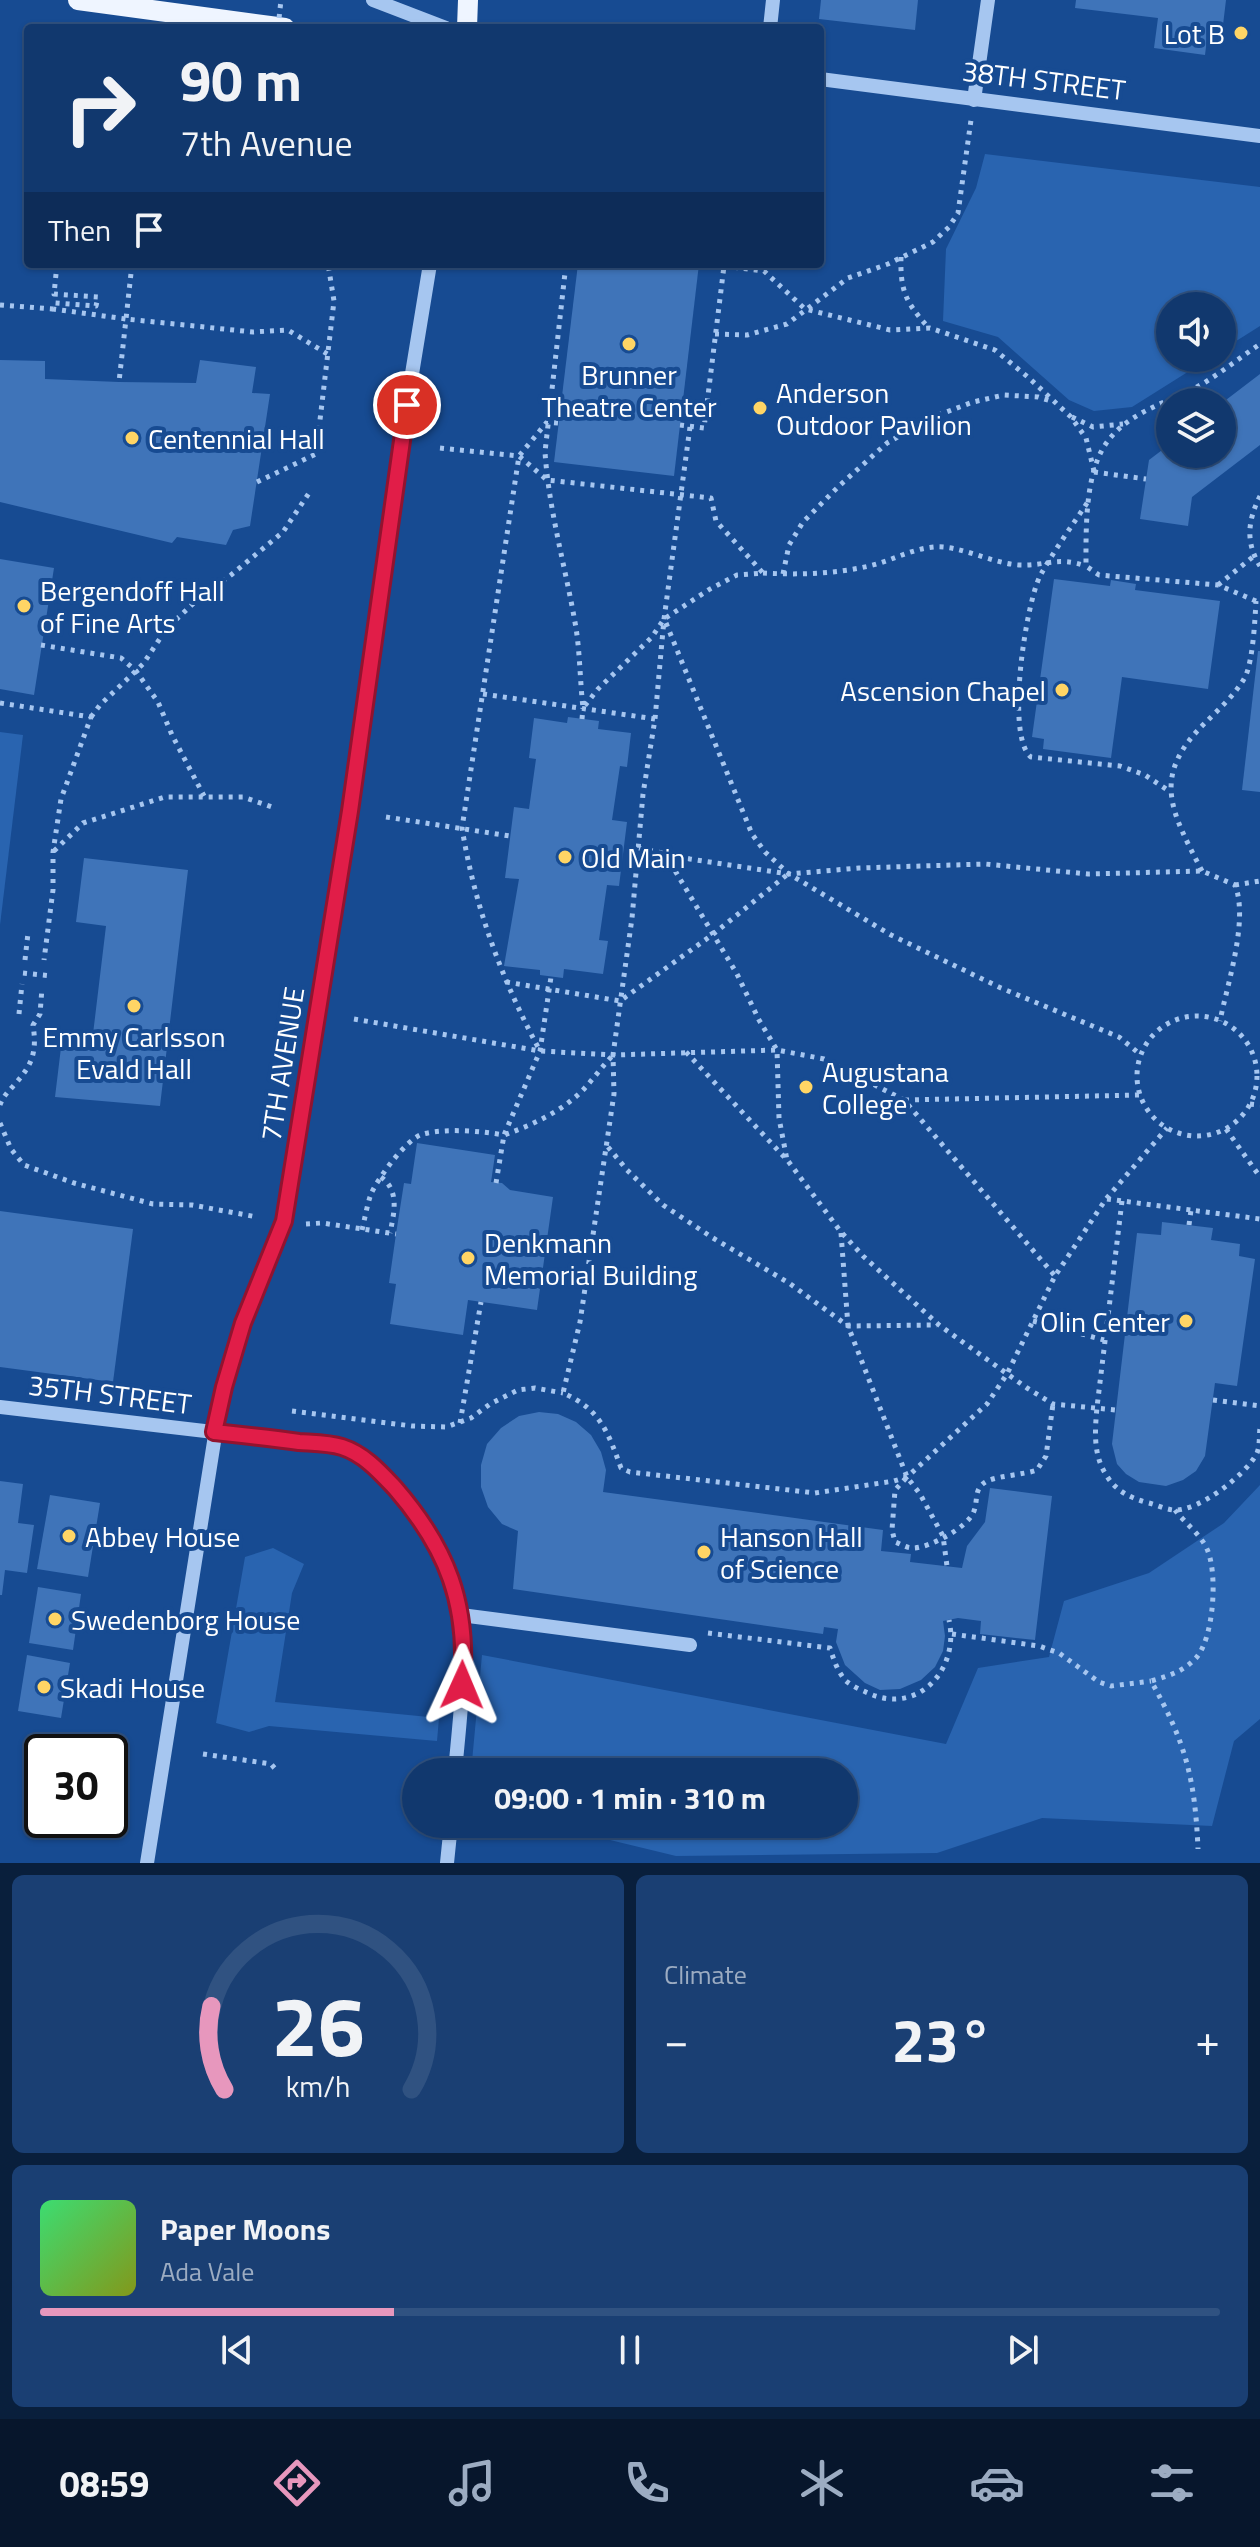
<!DOCTYPE html>
<html lang="en">
<head>
<meta charset="utf-8">
<style>
	:root { --surface:#11386e; --page:#1a3f73; --text:#f1f3f6; --muted:#9cacc2; --line:#305281; --accent:#e797bd }
	body { margin:0; font-family:"Titillium Web",sans-serif; background:var(--page); color:var(--text); height:100vh; display:flex; flex-direction:column; font-size:30px; white-space:nowrap }
	* { box-sizing:border-box; margin:0 }
	p { font-size:26px; color:var(--muted) }
	.icon { flex:none; width:44px; height:44px; fill:none; stroke:currentColor; stroke-width:2; stroke-linecap:round; stroke-linejoin:round }
	.map { position:relative; height:1863px; overflow:hidden }
	.sheet { display:flex; flex-direction:column; gap:12px; padding:12px; background:#091f3c; flex:1 }
	.sheet>* { flex:none }
	.banner { position:absolute; left:24px; top:24px; width:800px; height:244px; border-radius:8px; box-shadow:0 2px 6px #0004,0 0 0 2px var(--line); background:#11386e; color:var(--text); overflow:hidden }
	.controls { position:absolute; left:1156px; top:292px; display:grid; gap:16px }
	.controls a { display:grid; place-items:center; width:80px; height:80px; border-radius:50%; background:var(--surface); box-shadow:0 2px 6px #0004,0 0 0 2px var(--line); font-size:40px }
	.speed { position:absolute; left:24px; top:1734px; display:flex; gap:16px; font-size:40px; font-weight:700; text-align:center }
	.speed>* { display:grid; place-content:center; width:104px; height:104px; border-radius:50%; background:var(--surface); box-shadow:0 2px 6px #0004,0 0 0 2px var(--line); line-height:1 }
	.speed .limit { border:4px solid #111; border-radius:12px; background:#fff; color:#111 }
	.pin { position:absolute; display:grid; place-items:center; width:68px; height:68px; color:#fff; margin:-34px; border:4px solid #fff; border-radius:50%; box-shadow:0 2px 8px #0007 }
	.me { position:absolute; width:88px; margin:-44px; rotate:1deg; stroke-linejoin:round; filter:drop-shadow(0 0 6px #0008) }
	.turn { display:flex; align-items:center; gap:28px; height:168px; padding:0 24px; font-size:36px }
	.turn .icon { width:104px; height:104px; stroke-width:2.5 }
	.turn b { display:block; font-size:56px; line-height:68px }
	.then { display:flex; align-items:center; height:76px; padding:0 24px; background:#0003; gap:16px; font-size:30px }
	.big { font-size:60px; font-weight:700; line-height:1.1 }
	.sheet .tile { flex:1; display:flex; flex-direction:column; justify-content:center; gap:12px; min-width:0; padding:0 28px; border-radius:12px; background:var(--page) }
	.sheet .dial { align-items:center; gap:0 }
	.dial svg { height:208px; overflow:visible; fill:none; stroke:var(--line); stroke-width:7; stroke-linecap:round; text-anchor:middle }
	.dial text { fill:var(--text); stroke:none }
	.song { display:flex; align-items:center; gap:24px }
	.cover { width:96px; height:96px; border-radius:12px; background:linear-gradient(135deg,hsl(140 70% 55%),hsl(70 70% 35%)) }
	.played { height:8px; border-radius:4px; background:linear-gradient(90deg,var(--accent) 30%,var(--line) 30%) }
	.keys { display:flex; justify-content:space-around; direction:ltr }
	.heat { display:flex; justify-content:space-between; align-items:center; font-size:44px; direction:ltr }
	.sheet .tiles { flex:1; display:grid; gap:12px; grid-template-columns:1fr 1fr }
	.tile:last-child { grid-column:span 2 }
	.trip { position:absolute; left:402px; top:1758px; width:456px; height:80px; border-radius:40px; background:var(--surface); box-shadow:0 2px 6px #0004,0 0 0 2px var(--line); font-weight:700; line-height:80px; text-align:center }
	.tab-bar { display:flex; height:128px; justify-content:space-around; align-items:center; background:#07162c; color:var(--muted) }
	.tab-bar .icon { width:56px; height:56px }
	.tab-bar .current { color:var(--accent) }
	.tab-bar b { font-size:36px; color:var(--text) }
	.map>svg:first-child { display:block }
	.green { fill:#2964b0 }
	.building { fill:#3f74b9 }
	.lines { fill:none; stroke-linecap:round; stroke-linejoin:round }
	.path { stroke:#a6c6f0; stroke-width:5; stroke-dasharray:4 6; stroke-linecap:butt }
	.minor { stroke:#a6c6f0; stroke-width:14 }
	.major { stroke:#eff5ff; stroke-width:20 }
	.path-bridge { stroke:#a6c6f0; stroke-width:5; stroke-dasharray:4 6; stroke-linecap:butt }
	.route-casing { stroke:#92132f; stroke-width:20 }
	.route { stroke:#e11d48; stroke-width:14 }
	.poi-dot { fill:#ffd565; stroke:#174b92; stroke-width:3 }
	.labels { text-anchor:middle; dominant-baseline:central; stroke-width:8; stroke-linejoin:round; paint-order:stroke }
	.poi-label { font-size:28px; fill:#fff; stroke:#174b92; text-anchor:start }
	.street-label { font-size:28px; fill:#fff; stroke:#174b92 }
</style>
</head>
<body>
<div class="map">
<svg width="1260" height="1863" viewBox="0 0 1260 1863">
	<rect width="100%" height="100%" fill="#174b92"/>
	<g class="green">
		<polygon points="985,154 1260,187 1260,326 1222,350 1222,306 1170,306 1170,358 1210,358 1132,407 1094,411 1069,400 998,337 943,321 946,249 976,188"/>
		<polygon points="0,732 23,735 0,925"/>
		<polygon points="1260,1485 1260,1719 1234,1741 1212,1826 1042,1818 937,1853 676,1856 544,1824 844,1824 844,1772 471,1772 482,1655 946,1744 978,1668 1049,1657 1064,1601 1149,1573 1224,1523"/>
		<polygon points="273,1548 304,1564 292,1593 275,1702 439,1718 437,1741 269,1726 249,1732 216,1723 245,1557"/>
	</g>
	<g class="building">
		<polygon points="821,0 918,0 915,30 819,19"/>
		<polygon points="1076,0 1226,0 1223,25 1209,23 1205,55 1154,48 1158,18 1075,8"/>
		<polygon points="578,264 699,264 674,476 554,462"/>
		<polygon points="0,360 45,361 45,379 119,382 196,383 200,360 256,367 252,393 270,394 250,526 233,530 226,545 177,537 172,543 0,502"/>
		<polygon points="1260,374 1260,445 1192,497 1188,526 1140,519 1149,460 1170,444 1170,454 1222,454 1222,403"/>
		<polygon points="0,559 54,568 34,695 0,689"/>
		<polygon points="1054,579 1110,586 1111,580 1136,584 1135,590 1220,601 1208,689 1122,677 1111,758 1043,749 1044,739 1032,737"/>
		<polygon points="1258,651 1260,651 1260,792 1242,790"/>
		<polygon points="568,717 599,721 598,729 631,733 627,767 620,766 612,820 627,822 619,886 607,885 599,940 608,941 603,974 564,969 563,978 540,975 540,970 504,966 519,879 505,878 514,807 529,809 536,759 529,758 534,718 567,723"/>
		<polygon points="84,858 188,870 160,1106 55,1097 63,1031 93,1034 106,926 76,922"/>
		<polygon points="417,1143 495,1155 491,1182 502,1183 510,1190 553,1197 537,1310 468,1300 463,1335 390,1324 396,1284 389,1283 396,1234 404,1183 411,1184"/>
		<polygon points="0,1211 133,1229 113,1382 0,1367"/>
		<polygon points="1162,1222 1213,1228 1211,1240 1240,1244 1239,1256 1255,1259 1237,1386 1215,1383 1205,1456 1196,1471 1183,1480 1166,1486 1139,1482 1126,1474 1117,1464 1112,1444 1137,1233 1161,1235"/>
		<polygon points="539,1412 558,1414 576,1422 591,1435 601,1452 606,1470 603,1492 883,1530 881,1551 911,1554 910,1562 962,1568 967,1546 985,1522 990,1488 1052,1496 1035,1640 980,1634 981,1621 958,1618 943,1621 945,1636 943,1651 935,1667 921,1680 900,1689 880,1690 865,1683 845,1665 836,1642 838,1629 824,1627 823,1634 513,1589 518,1531 502,1524 488,1507 481,1487 481,1465 487,1444 501,1428 519,1416"/>
		<polygon points="0,1481 23,1484 18,1523 34,1525 27,1573 5,1570 2,1595 0,1595"/>
		<polygon points="50,1495 100,1503 88,1577 37,1569"/>
		<polygon points="38,1587 81,1594 73,1650 29,1643"/>
		<polygon points="27,1655 70,1663 61,1718 18,1711"/>
	</g>
	<g class="lines">
		<g class="path">
			<path d="M901,257C900,291 906,303 929,328"/>
			<polyline points="57,264 54,294 98,297 96,306 55,303 53,309 126,319 119,382"/>
			<polyline points="132,264 126,319 253,332 288,330 329,355"/>
			<polyline points="724,266 764,271 805,309 890,330 930,328 995,350 1029,378 1071,417 1086,438 1094,471"/>
			<polyline points="0,305 53,309"/>
			<polyline points="715,334 747,335 787,324 848,278 888,264 933,242 949,227 958,213 971,120"/>
			<polyline points="1072,417 1093,427 1123,424"/>
			<path d="M558,423L547,422L519,456L462,828C475,908 502,980 540,1051L613,1055L777,1050L824,1059L904,1100L1055,1276"/>
			<polyline points="680,425 704,428 724,266"/>
			<path d="M690,427L664,619L655,719L643,794L632,918L613,1055L614,1094L580,1322L563,1393C600,1409 608,1432 621,1468L630,1472L815,1493L894,1481L907,1477L987,1404L1007,1374L1055,1276L1106,1199L1167,1128"/>
			<path d="M440,448L519,456L547,480L711,498L716,521L763,573L737,575L710,589L664,619L652,637L598,689L583,708C580,681 580,654 576,628C566,569 549,512 545,452L566,264"/>
			<polyline points="1094,472 1146,479"/>
			<polyline points="257,482 316,454 334,301 328,264"/>
			<path d="M1260,496C1248,520 1245,542 1260,566"/>
			<path d="M1087,503C1072,526 1053,552 1040,576C1026,604 1005,736 1031,757L1120,766L1145,775L1169,791"/>
			<path d="M763,573C798,575 835,574 869,566C891,561 911,549 934,547C960,545 990,563 1019,565C1047,566 1057,556 1086,566"/>
			<polyline points="783,574 789,545 803,522 839,486 887,443 933,417 973,402 1004,395 1038,397 1054,402"/>
			<polyline points="1218,585 1254,556"/>
			<path d="M1256,601L1218,585L1099,575L1086,566C1086,530 1085,482 1102,450C1123,412 1169,403 1204,383C1223,371 1241,357 1260,344"/>
			<polyline points="666,623 752,834 765,852 789,874 891,935 1001,988 1119,1037 1141,1055"/>
			<polyline points="41,645 121,658 136,671 158,702 172,735 204,796"/>
			<polyline points="483,694 655,719"/>
			<polyline points="0,703 91,717 61,799 53,852 53,890 44,960"/>
			<polyline points="91,717 100,705 143,664 167,628 196,601 231,575 283,532 309,493"/>
			<polyline points="582,719 583,708"/>
			<polyline points="386,817 510,836"/>
			<path d="M639,848L690,859L789,874L859,868L985,864L1088,874L1202,871L1235,885C1249,920 1227,985 1220,1021"/>
			<polyline points="54,851 83,823 165,797 243,797 272,807"/>
			<polyline points="665,854 737,974 759,1020 777,1050 779,1118 787,1160"/>
			<path d="M1202,871C1171,811 1150,776 1206,722C1219,709 1238,692 1246,675C1253,658 1255,620 1256,601"/>
			<polyline points="1235,885 1260,881"/>
			<polyline points="25,960 28,933"/>
			<polyline points="23,973 52,976"/>
			<polyline points="506,982 620,1001 712,935 788,874"/>
			<polyline points="19,1014 22,984"/>
			<circle cx="1197" cy="1076" r="60"/>
			<polyline points="354,1019 540,1051"/>
			<polyline points="686,1052 788,1161 841,1232 863,1256 939,1325 1027,1388 1053,1404 1116,1410"/>
			<polyline points="905,1100 1140,1095"/>
			<polyline points="1250,1104 1260,1105"/>
			<path d="M0,1105C3,1096 9,1091 15,1084C33,1064 37,1051 33,1025L40,1014L42,988"/>
			<polyline points="0,1123 11,1149 24,1165 74,1183 153,1204 192,1205 257,1217"/>
			<polyline points="1226,1129 1260,1177"/>
			<polyline points="608,1147 627,1170 663,1205 713,1238 789,1283 848,1326 937,1325"/>
			<path d="M381,1177C400,1191 394,1213 390,1233"/>
			<path d="M496,1183L504,1135C532,1125 561,1112 583,1090C593,1079 602,1067 613,1055"/>
			<polyline points="1107,1199 1191,1210"/>
			<path d="M1122,1201L1097,1407C1095,1430 1093,1453 1105,1473C1115,1491 1130,1498 1149,1503C1157,1505 1165,1509 1173,1510C1198,1512 1246,1475 1257,1453C1260,1446 1259,1436 1260,1428"/>
			<polyline points="306,1224 322,1223 396,1234"/>
			<polyline points="1189,1225 1191,1210 1260,1219"/>
			<path d="M362,1230C365,1218 367,1205 371,1194C378,1178 407,1138 423,1134C446,1128 481,1131 504,1135L540,1051L551,977"/>
			<polyline points="841,1233 848,1326 907,1477 920,1494 943,1536 947,1566"/>
			<polyline points="1033,1321 1104,1340"/>
			<polyline points="1213,1400 1260,1406"/>
			<polyline points="292,1411 412,1426 446,1427 471,1418 490,1404 518,1390 535,1388 563,1393"/>
			<polyline points="460,1423 481,1302"/>
			<path d="M906,1478L895,1490L892,1530L895,1542C901,1544 906,1548 913,1548C929,1548 969,1527 974,1511C978,1501 974,1490 984,1483C992,1476 1024,1475 1037,1470L1046,1456L1053,1404"/>
			<path d="M1175,1510C1184,1522 1201,1535 1207,1549C1218,1573 1214,1638 1196,1658C1183,1672 1168,1676 1151,1681C1186,1743 1195,1779 1198,1849"/>
			<path d="M708,1633L830,1648C834,1660 837,1671 846,1681C852,1686 861,1690 868,1693C918,1716 960,1669 949,1620"/>
			<polyline points="952,1634 1039,1646 1059,1653 1099,1682 1111,1686 1151,1681"/>
			<polyline points="203,1754 271,1764 277,1771"/>
		</g>
		<g class="minor">
			<polyline points="373,0 446,28"/>
			<polyline points="770,28 773,0"/>
			<polyline points="820,79 1260,136"/>
			<polyline points="974,100 988,0"/>
			<path d="M0,1407L341,1447C372,1460 394,1484 414,1512C422,1523 432,1534 438,1547C474,1621 462,1693 455,1772"/>
			<polyline points="461,1615 690,1645"/>
			<polyline points="147,1863 220,1404 243,1323 284,1221 350,811 398,459 430,264"/>
			<polyline points="447,1863 451,1824"/>
		</g>
		<g class="major">
			<polyline points="78,0 285,28"/>
			<polyline points="467,28 468,0"/>
		</g>
		<polyline class="path-bridge" points="278,28 281,0"/>
	</g>
	<g class="lines">
		<g class="route-casing">
			<path id="route" d="M407,405L350,811L284,1221L243,1323L224,1387L214,1432C242,1435 271,1438 299,1442C313,1443 329,1443 342,1447C364,1454 380,1472 395,1488C447,1548 469,1604 462,1685"/>
		</g>
		<use href="#route" class="route"/>
	</g>
	<g class="poi-dot">
		<circle cx="1241" cy="33" r="8"/>
		<circle cx="629" cy="344" r="8"/>
		<circle cx="760" cy="408" r="8"/>
		<circle cx="132" cy="438" r="8"/>
		<circle cx="24" cy="606" r="8"/>
		<circle cx="1062" cy="690" r="8"/>
		<circle cx="565" cy="857" r="8"/>
		<circle cx="134" cy="1006" r="8"/>
		<circle cx="806" cy="1087" r="8"/>
		<circle cx="468" cy="1258" r="8"/>
		<circle cx="1186" cy="1321" r="8"/>
		<circle cx="69" cy="1536" r="8"/>
		<circle cx="704" cy="1552" r="8"/>
		<circle cx="55" cy="1619" r="8"/>
		<circle cx="44" cy="1687" r="8"/>
	</g>
	<g class="labels">
		<g class="poi-label">
			<text x="1225" y="33" text-anchor="end">Lot B</text>
			<text x="629" y="374" text-anchor="middle">Brunner<tspan x="629" dy="32">Theatre Center</tspan></text>
			<text x="776" y="392">Anderson<tspan x="776" dy="32">Outdoor Pavilion</tspan></text>
			<text x="148" y="438">Centennial Hall</text>
			<text x="40" y="590">Bergendoff Hall<tspan x="40" dy="32">of Fine Arts</tspan></text>
			<text x="1046" y="690" text-anchor="end">Ascension Chapel</text>
			<text x="581" y="857">Old Main</text>
			<text x="134" y="1036" text-anchor="middle">Emmy Carlsson<tspan x="134" dy="32">Evald Hall</tspan></text>
			<text x="822" y="1071">Augustana<tspan x="822" dy="32">College</tspan></text>
			<text x="484" y="1242">Denkmann<tspan x="484" dy="32">Memorial Building</tspan></text>
			<text x="1170" y="1321" text-anchor="end">Olin Center</text>
			<text x="85" y="1536">Abbey House</text>
			<text x="720" y="1536">Hanson Hall<tspan x="720" dy="32">of Science</tspan></text>
			<text x="71" y="1619">Swedenborg House</text>
			<text x="60" y="1687">Skadi House</text>
		</g>
		<g class="street-label">
			<text transform="translate(1044 80) rotate(7)">38TH STREET</text>
			<text transform="translate(282 1064) rotate(-81)">7TH AVENUE</text>
			<text transform="translate(110 1394) rotate(7)">35TH STREET</text>
		</g>
	</g>
</svg>
<div class="controls">
<a><svg class="icon" aria-label="sound" viewBox="0 0 24 24"><path d="M4 9h4l5-4v14l-5-4H4zM17 9q2 3 0 6"/></svg></a>
<a><svg class="icon" aria-label="layers" viewBox="0 0 24 24"><path d="M12 4l9 5-9 5-9-5zM3 14l9 5 9-5"/></svg></a>
</div>
<div class="speed"><div class="limit">30</div></div>
<div class="pin" style="left:407px;top:405px;background:#d93025"><svg class="icon" aria-label="arrive" viewBox="0 0 24 24"><path d="M6 21V4h12l-3 4 3 4H6"/></svg></div>
<svg class="me" style="left:462px;top:1685px" viewBox="-20 -20 40 40"><path d="M0-17L14 15 0 8-14 15z" fill="#e11d48" stroke="#fff" stroke-width="4"/></svg>
<div class="trip">09:00 · 1 min · 310 m</div>
<div class="banner">
<div class="turn"><svg class="icon" aria-label="right" viewBox="0 0 24 24"><path d="M7 20v-9h11M14 6l5 5-5 5"/></svg><div><b>90 m</b>7th Avenue</div></div>
<div class="then">Then<svg class="icon" aria-label="arrive" viewBox="0 0 24 24"><path d="M6 21V4h12l-3 4 3 4H6"/></svg></div>
</div>
</div>
<section class="sheet">
<div class="tiles">
<div class="tile dial"><svg viewBox="0 0 100 80">
<path d="M14 69A42 42 0 1 1 86 69"/>
<path d="M14 69A42 42 0 0 1 9 37" stroke="#e797bd"/>
<text x="50" y="56" font-size="32" font-weight="700">26</text>
<text x="50" y="72" font-size="11">km/h</text>
</svg></div>
<div class="tile"><p>Climate</p>
<div class="heat"><a>−</a><b class="big">23°</b><a>+</a></div>
</div>
<div class="tile">
<div class="song"><i class="cover"></i><div><b>Paper Moons</b><p>Ada Vale</p></div></div>
<div class="played"></div>
<div class="keys"><svg class="icon" aria-label="previous" viewBox="0 0 24 24"><path d="M18 5L8 12l10 7zM5 5v14"/></svg><svg class="icon" aria-label="pause" viewBox="0 0 24 24"><path d="M8 5v14M16 5v14"/></svg><svg class="icon" aria-label="next" viewBox="0 0 24 24"><path d="M6 5l10 7-10 7zM19 5v14"/></svg></div>
</div>
</div>
</section>
<nav class="tab-bar">
<b>08:59</b>
<svg class="icon current" aria-label="directions" viewBox="0 0 24 24"><path d="M12 3l9 9-9 9-9-9zM9 14v-3h6M13 9l2 2-2 2"/></svg>
<svg class="icon" aria-label="music" viewBox="0 0 24 24"><path d="M9 18V5l10-2v13"/><circle cx="6" cy="18" r="3"/><circle cx="16" cy="16" r="3"/></svg>
<svg class="icon" aria-label="phone" viewBox="0 0 24 24"><path d="M5 4h4l2 5-3 2q2 4 5 5l2-3 5 2v4C11 20 4 13 5 4z"/></svg>
<svg class="icon" aria-label="climate" viewBox="0 0 24 24"><path d="M12 3v18M4 7l16 10M4 17L20 7"/></svg>
<svg class="icon" aria-label="car" viewBox="0 0 24 24"><path d="M5 17H2v-5l4-1 3-4h7l3 4 3 1v5h-3M9 17h6M6 11h13"/><circle cx="7" cy="17" r="2"/><circle cx="17" cy="17" r="2"/></svg>
<svg class="icon" aria-label="filters" viewBox="0 0 24 24"><path d="M4 7h16M4 17h16"/><circle cx="9" cy="7" r="2"/><circle cx="15" cy="17" r="2"/></svg>
</nav>
</body>
</html>
